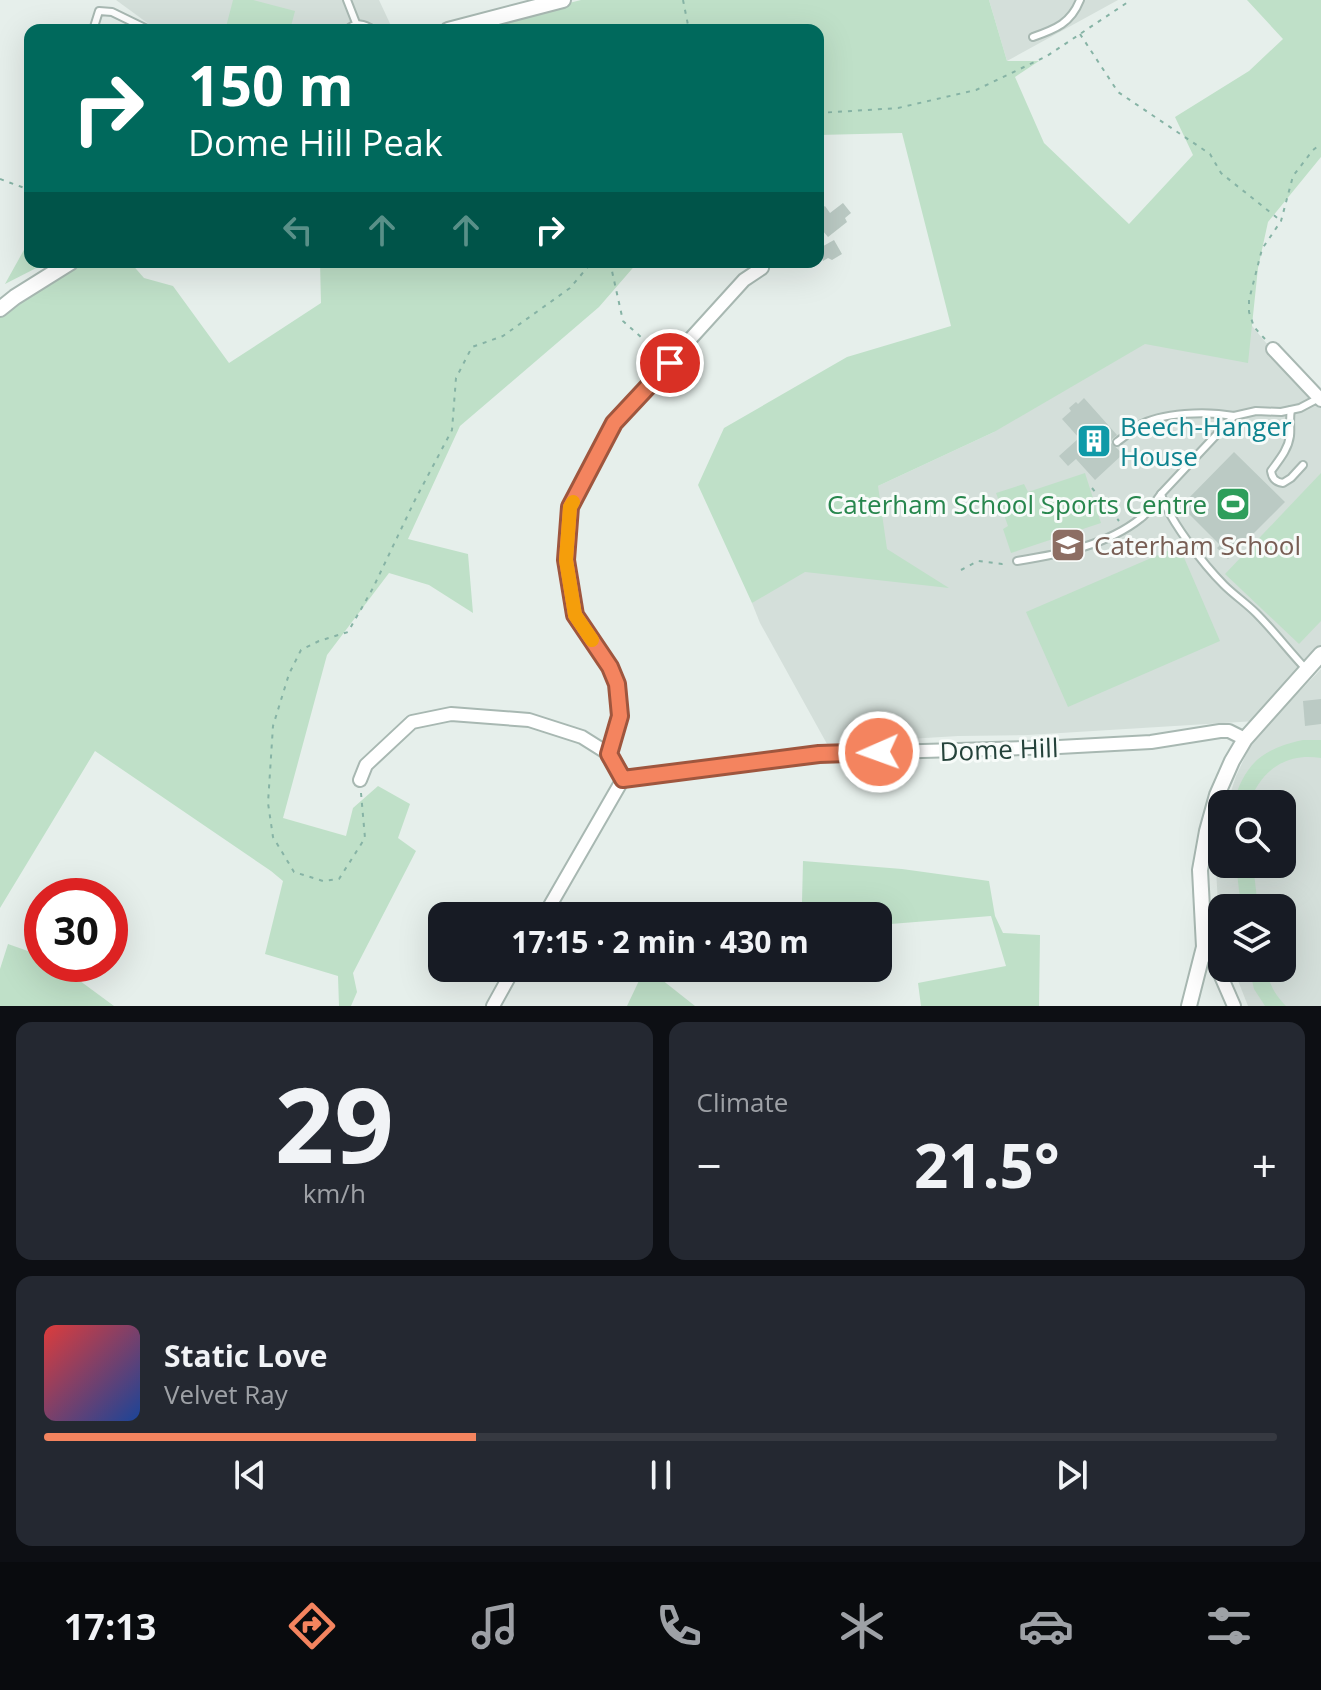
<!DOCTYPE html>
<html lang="en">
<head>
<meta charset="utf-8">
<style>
	:root { --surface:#171b24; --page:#242831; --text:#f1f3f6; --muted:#9ea1a6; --line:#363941; --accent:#f4845f }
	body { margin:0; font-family:"Open Sans",sans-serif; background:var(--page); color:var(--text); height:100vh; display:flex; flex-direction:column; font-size:30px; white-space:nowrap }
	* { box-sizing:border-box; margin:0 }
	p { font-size:26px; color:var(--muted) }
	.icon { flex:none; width:44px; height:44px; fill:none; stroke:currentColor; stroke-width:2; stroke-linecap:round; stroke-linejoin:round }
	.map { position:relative; height:1006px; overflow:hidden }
	.details { display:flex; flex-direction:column; gap:16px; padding:16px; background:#0d0f14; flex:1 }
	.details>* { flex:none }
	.hud { position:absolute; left:24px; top:24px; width:800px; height:244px; border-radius:16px; box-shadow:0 8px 32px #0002; background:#00695c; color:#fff; overflow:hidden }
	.tools { position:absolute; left:1208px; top:790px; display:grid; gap:16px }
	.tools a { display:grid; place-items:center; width:88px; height:88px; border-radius:16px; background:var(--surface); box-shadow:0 8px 32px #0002; font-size:40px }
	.speed { position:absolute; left:24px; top:878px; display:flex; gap:16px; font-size:40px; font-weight:700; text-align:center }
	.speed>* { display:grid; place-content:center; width:104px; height:104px; border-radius:50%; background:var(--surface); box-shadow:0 8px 32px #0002; line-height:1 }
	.speed .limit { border:12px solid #d22; background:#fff; color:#111 }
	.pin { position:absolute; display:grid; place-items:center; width:68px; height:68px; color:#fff; margin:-34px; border:4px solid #fff; border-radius:50%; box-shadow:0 2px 8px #0007 }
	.me { position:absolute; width:88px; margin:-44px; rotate:268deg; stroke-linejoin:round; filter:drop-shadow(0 0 6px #0008) }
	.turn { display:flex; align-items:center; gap:28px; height:168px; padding:0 32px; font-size:36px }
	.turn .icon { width:104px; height:104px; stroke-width:2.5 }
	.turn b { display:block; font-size:56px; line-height:68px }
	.lanes { display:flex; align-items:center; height:76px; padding:0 32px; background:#0003; justify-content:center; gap:40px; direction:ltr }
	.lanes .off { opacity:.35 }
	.big { font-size:60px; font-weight:700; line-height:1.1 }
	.details .widget { flex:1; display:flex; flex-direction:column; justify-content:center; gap:12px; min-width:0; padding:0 28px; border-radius:16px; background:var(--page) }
	.details .dial { align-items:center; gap:0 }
	.dial b { font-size:104px; line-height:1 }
	.song { display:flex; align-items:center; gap:24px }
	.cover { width:96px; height:96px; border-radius:12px; background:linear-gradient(135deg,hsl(0 70% 55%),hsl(220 70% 35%)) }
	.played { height:8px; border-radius:4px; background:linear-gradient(90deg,var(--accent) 35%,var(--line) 35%) }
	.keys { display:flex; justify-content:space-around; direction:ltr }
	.heat { display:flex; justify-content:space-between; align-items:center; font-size:44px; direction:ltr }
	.details .tiles { flex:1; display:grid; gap:16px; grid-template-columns:1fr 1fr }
	.widget:last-child { grid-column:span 2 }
	.trip { position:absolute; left:428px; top:902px; width:464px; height:80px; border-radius:16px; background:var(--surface); box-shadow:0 8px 32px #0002; font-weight:700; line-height:80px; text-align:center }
	.menu { display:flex; height:128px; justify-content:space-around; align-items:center; background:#090b0e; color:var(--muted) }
	.menu .icon { width:56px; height:56px }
	.menu .active { color:var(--accent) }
	.menu b { font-size:36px; color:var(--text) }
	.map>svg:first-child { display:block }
	.built { fill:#d4dfda }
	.green { fill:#bfe0c8 }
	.building { fill:#bbcac4 }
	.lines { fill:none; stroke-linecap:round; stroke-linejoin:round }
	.service-casing { stroke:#a8b8b2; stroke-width:10 }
	.minor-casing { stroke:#a8b8b2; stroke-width:16 }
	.tertiary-casing { stroke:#a8b8b2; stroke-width:18 }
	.path { stroke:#86b3a5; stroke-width:2; stroke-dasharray:4 6; stroke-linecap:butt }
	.service { stroke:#fff; stroke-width:6 }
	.minor { stroke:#fff; stroke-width:12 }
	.tertiary { stroke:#fff; stroke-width:14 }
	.route-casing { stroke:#9f563e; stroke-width:20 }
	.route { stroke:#f4845f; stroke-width:14 }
	.slow { stroke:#f59e0b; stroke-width:14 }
	.labels { text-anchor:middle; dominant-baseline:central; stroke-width:6; stroke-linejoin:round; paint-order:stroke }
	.culture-label { font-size:26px; fill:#0d838f; stroke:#f7fbf9; text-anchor:start }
	.leisure-label { font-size:26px; fill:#27864d; stroke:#f7fbf9; text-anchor:end }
	.education-label { font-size:26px; fill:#785e54; stroke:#f7fbf9; text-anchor:start }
	.street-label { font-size:26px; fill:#24423a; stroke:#f7fbf9 }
</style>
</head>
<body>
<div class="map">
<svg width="1321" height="1006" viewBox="0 0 1321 1006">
	<rect width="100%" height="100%" fill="#e6efeb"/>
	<g class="built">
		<polygon points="116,0 379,0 393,30 157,30"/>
		<polygon points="989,0 1118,0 1007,61"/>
		<polygon points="1238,309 1305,390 1321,406 1321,647 1256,721 1028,735 958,736 827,744 760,623 752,603 878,486 994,432 1023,374"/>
		<polygon points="1321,669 1321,1006 1248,1006 1233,968 1282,968 1282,908 1222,908 1222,940 1220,935 1215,854 1222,819 1222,864 1282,864 1282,804 1227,804 1236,776 1253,740"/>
	</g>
	<g class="green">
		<polygon points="233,0 253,0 295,11 290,30 240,30 226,27"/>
		<polygon points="581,0 989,0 1007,61 1039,61 1015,77 1044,143 1129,224 1193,155 1175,117 1249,71 1283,39 1247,0 1321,0 1321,157 1268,222 1258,268 1248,363 1145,344 994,432 878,486 887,549 949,588 805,572 752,603 698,485 724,428 847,357 951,326 902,133 818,135 818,30 472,30 518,16"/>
		<polygon points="30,239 30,262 48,262 5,284"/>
		<polygon points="86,262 130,262 144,278 173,286 229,363 321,303 320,262 638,262 599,307 460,426 408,539 468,554 473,613 429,585 389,573 327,655 283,818 346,836 353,808 378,786 410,804 398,838 416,851 353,973 357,992 351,1006 339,1006 338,976 265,954 283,881 271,871 95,751 0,908 0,313"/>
		<polygon points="1085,473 1101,523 1011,553 1003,529 1008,526 996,493 1024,484 1028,492"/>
		<polygon points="1321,473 1321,621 1299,644 1225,574"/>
		<polygon points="1179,546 1220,641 1068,707 1026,612"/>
		<path d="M1303,740H1321V758C1286,752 1260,771 1249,804H1233C1245,763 1262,749 1303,740Z"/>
		<polygon points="803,861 902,869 989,881 995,916 1003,933 1040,935 1039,1006 921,1006 918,983 1006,966 991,916 878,925 878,916 828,916 802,902"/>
		<polygon points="1236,864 1253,864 1258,908 1241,908"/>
		<polygon points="8,944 42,956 42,964 57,964 114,1006 0,1006 0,969"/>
		<polygon points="645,968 647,968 695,1006 627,1006"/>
		<path d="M1249,968H1266C1269,984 1275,995 1286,1006H1265L1254,989Z"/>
	</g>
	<g class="building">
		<polygon points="843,203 851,213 845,218 847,222 828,237 818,225 818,211 825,206 830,213"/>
		<polygon points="834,240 842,254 832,260 828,258 823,261 818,249"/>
		<polygon points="1084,398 1117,435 1112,439 1111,443 1123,454 1095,480 1076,459 1068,466 1059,456 1079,438 1062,419 1071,411 1069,408 1076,402 1078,404"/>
		<polygon points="1234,452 1285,502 1228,559 1217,548 1220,545 1181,506"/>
		<polygon points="1321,699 1321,724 1305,726 1303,701"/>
	</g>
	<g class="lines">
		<g class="service-casing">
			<g id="service">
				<polyline points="347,0 356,23"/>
				<polyline points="93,30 99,11 112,12 149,30"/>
				<path d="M347,30C356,21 364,24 374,30"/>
				<path d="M1033,37C1056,29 1071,23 1080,0"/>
				<path d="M1291,410C1289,419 1291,427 1290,436C1288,450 1279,460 1271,471C1272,478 1275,482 1283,483L1291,478L1303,465"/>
				<path d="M1117,442C1124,437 1131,431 1138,426C1162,412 1207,411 1234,416"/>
				<path d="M1017,561C1060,554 1106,546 1141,518C1149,512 1155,502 1161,494"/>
				<path d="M1306,669C1289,651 1274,631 1256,613C1246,603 1234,595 1224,585C1204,565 1169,520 1161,494L1234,416L1256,411L1281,412L1300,408L1319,398"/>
			</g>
		</g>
		<g class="minor-casing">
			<g id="minor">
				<polyline points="1273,349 1321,400"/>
				<polyline points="623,779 609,754 620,716 617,684 610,667 575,615 566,560 570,507 614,423 744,280 762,268"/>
				<polyline points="360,780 366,765 412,722 451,714 529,720 582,737 609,754"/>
				<polyline points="544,916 623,779 819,754 1059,747 1151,742 1220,731 1229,731 1245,739"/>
				<polyline points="1204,947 1214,960 1234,1006"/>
				<polyline points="493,1006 514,968"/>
			</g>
		</g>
		<g class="tertiary-casing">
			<g id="tertiary">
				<polyline points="448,30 563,0"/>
				<polyline points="0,309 15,297 71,262"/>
				<polyline points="1189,1006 1204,947 1200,870 1207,831 1217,795 1232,761 1245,739 1321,654"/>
			</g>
		</g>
		<g class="path">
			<polyline points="683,0 689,30"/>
			<polyline points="1080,34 1118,92 1210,154 1221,173 1281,221"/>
			<polyline points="818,113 898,108 976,90 1047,56 1131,0"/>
			<polyline points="0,179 30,190"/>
			<polyline points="610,262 623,321 660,354"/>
			<polyline points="1265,339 1254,327 1249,312 1249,300 1262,249 1281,221 1293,176 1313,150 1321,144"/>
			<polyline points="1092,488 1119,521"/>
			<polyline points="961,570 978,561 1002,564 1008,563"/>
			<polyline points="361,793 365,838 339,879 323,881 294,872 273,837 268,803 273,726 289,674 301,650 319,641 348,632 373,588 415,500 452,430 456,378 472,347 503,336 570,288 592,262"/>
		</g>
		<use href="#service" class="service"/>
		<use href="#minor" class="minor"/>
		<use href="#tertiary" class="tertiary"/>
	</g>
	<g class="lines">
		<g class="route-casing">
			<polyline id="route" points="670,363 614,423 570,507 566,560 575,615 610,667 617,684 620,716 609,754 623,779 819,754 879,752"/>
		</g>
		<use href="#route" class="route"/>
		<polyline class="slow" points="573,502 570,507 566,560 575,615 592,640"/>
	</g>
	<defs>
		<g id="building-square" transform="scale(1.8)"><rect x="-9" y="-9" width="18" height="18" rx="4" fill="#0f9aa8" stroke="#f7fbf9"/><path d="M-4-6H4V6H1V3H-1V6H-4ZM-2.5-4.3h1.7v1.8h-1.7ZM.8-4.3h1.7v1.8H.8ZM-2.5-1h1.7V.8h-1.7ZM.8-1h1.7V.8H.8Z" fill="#fff"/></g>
		<g id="stadium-square" transform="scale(1.8)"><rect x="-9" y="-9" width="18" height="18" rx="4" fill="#2e9e5b" stroke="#f7fbf9"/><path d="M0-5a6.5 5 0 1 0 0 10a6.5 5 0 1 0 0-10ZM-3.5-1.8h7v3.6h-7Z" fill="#fff"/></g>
		<g id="school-square" transform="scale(1.8)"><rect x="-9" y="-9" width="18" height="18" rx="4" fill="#8d6e63" stroke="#f7fbf9"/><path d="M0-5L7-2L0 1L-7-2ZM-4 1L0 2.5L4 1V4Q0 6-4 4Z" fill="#fff"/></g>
	</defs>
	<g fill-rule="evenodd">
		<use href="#building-square" x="1094" y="441"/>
		<use href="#stadium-square" x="1233" y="504"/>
		<use href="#school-square" x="1068" y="545"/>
	</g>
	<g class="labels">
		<g class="culture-label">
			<text x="1120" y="426">Beech-Hanger<tspan x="1120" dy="30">House</tspan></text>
		</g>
		<g class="leisure-label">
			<text x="1207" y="504">Caterham School Sports Centre</text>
		</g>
		<g class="education-label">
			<text x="1094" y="545">Caterham School</text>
		</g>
		<g class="street-label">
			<text transform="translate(999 749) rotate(-2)">Dome Hill</text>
		</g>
	</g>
</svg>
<div class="tools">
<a><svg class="icon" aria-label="search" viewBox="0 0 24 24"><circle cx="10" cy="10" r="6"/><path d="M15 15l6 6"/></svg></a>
<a><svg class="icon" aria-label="layers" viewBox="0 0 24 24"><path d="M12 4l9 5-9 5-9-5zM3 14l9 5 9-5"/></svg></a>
</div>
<div class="speed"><div class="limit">30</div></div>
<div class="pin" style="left:670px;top:363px;background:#d93025"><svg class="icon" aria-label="arrive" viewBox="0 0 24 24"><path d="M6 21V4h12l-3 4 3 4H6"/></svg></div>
<svg class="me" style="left:879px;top:752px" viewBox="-20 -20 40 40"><circle r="17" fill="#f4845f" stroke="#fff" stroke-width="3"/><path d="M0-11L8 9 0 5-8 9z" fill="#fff"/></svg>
<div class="trip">17:15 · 2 min · 430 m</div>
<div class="hud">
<div class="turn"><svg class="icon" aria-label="right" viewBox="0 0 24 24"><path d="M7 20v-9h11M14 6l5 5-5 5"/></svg><div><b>150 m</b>Dome Hill Peak</div></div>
<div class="lanes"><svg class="icon off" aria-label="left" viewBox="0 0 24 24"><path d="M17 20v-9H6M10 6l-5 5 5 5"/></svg><svg class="icon off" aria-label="ahead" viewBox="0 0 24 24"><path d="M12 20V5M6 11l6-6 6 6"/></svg><svg class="icon off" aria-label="ahead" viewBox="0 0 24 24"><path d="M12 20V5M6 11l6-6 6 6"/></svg><svg class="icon" aria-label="right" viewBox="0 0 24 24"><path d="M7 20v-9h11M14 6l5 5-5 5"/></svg></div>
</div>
</div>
<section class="details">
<div class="tiles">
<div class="widget dial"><b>29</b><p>km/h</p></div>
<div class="widget"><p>Climate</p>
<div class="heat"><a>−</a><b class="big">21.5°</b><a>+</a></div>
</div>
<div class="widget">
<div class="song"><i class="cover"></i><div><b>Static Love</b><p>Velvet Ray</p></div></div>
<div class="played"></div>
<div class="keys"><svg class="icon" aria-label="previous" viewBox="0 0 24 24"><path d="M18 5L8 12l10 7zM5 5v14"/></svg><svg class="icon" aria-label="pause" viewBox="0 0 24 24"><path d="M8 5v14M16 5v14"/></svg><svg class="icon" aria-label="next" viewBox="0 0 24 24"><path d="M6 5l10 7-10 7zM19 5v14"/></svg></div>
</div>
</div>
</section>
<nav class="menu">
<b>17:13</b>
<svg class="icon active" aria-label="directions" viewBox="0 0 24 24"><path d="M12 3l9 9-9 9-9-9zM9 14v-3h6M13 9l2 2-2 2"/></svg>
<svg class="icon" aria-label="music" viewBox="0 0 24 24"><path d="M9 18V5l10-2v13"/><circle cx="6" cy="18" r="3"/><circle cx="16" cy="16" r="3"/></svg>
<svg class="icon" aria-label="phone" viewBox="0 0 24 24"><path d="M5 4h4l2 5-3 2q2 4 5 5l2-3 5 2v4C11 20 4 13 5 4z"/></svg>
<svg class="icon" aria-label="climate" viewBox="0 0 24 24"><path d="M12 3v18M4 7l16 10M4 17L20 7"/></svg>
<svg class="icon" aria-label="car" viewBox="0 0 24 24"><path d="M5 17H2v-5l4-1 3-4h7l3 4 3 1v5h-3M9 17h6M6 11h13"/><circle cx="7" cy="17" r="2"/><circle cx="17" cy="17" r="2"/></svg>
<svg class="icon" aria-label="filters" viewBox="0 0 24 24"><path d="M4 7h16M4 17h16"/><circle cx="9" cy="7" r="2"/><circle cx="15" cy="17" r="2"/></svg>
</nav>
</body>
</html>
